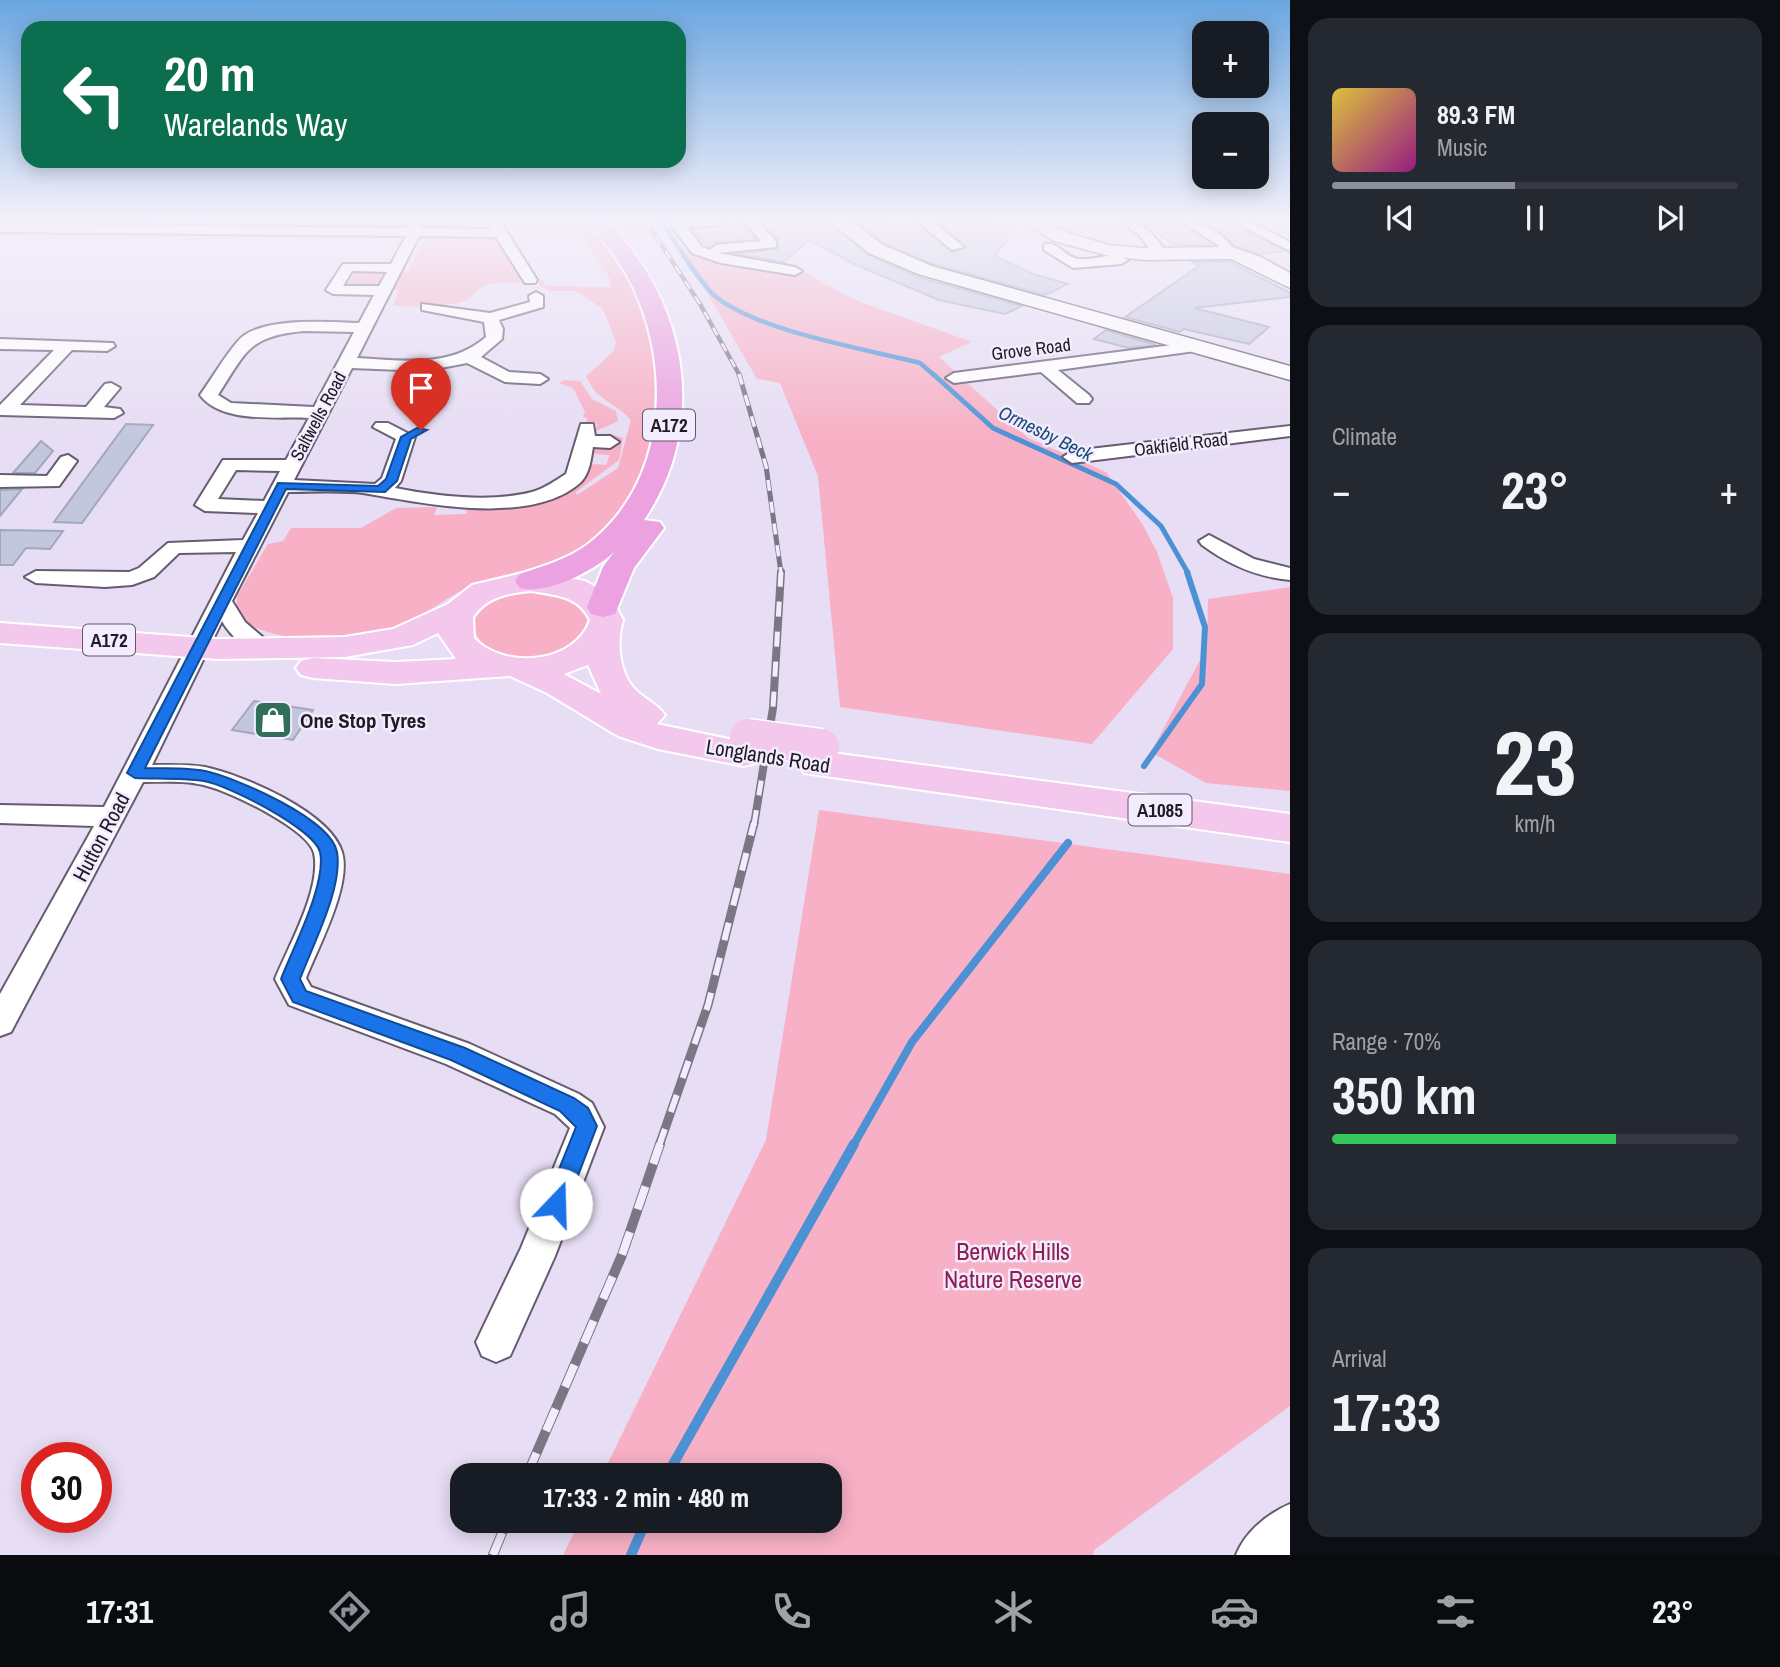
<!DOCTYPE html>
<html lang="en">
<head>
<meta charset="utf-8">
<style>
	:root { --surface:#171b24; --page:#242831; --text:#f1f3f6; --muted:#9ea1a6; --line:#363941; --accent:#8c9099 }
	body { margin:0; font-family:"Archivo Narrow",sans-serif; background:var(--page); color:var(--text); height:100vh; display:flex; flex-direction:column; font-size:26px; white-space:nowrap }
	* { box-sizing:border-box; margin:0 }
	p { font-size:23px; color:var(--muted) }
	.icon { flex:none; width:38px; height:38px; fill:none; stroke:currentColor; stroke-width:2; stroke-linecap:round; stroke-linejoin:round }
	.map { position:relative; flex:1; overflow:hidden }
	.drawer { display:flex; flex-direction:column; gap:18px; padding:18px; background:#0d0f14; width:490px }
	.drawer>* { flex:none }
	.banner { position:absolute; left:21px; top:21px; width:665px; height:147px; border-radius:21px; box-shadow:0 4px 18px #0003; background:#0b6e4f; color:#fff; overflow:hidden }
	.controls { position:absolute; left:1192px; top:21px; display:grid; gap:14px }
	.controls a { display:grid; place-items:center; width:77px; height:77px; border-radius:14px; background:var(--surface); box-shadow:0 4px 18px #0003; font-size:35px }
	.speed { position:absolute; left:21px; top:1442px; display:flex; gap:14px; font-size:35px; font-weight:700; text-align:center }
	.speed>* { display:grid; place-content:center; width:91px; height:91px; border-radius:50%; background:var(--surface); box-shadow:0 4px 18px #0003; line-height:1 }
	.speed .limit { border:10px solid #d22; background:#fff; color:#111 }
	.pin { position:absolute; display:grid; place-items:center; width:60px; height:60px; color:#fff; margin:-72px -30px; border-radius:50% 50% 50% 0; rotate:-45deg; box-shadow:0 0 7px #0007 }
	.pin .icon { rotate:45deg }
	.me { position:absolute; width:77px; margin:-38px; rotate:21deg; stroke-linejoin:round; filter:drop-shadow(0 0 5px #0008) }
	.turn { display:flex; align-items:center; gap:24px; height:147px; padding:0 28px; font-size:32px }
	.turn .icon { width:91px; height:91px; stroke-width:2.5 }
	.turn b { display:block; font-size:49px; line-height:60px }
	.big { font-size:52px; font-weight:800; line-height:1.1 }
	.drawer .tile { flex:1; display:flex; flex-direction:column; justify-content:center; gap:10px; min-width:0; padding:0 24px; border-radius:21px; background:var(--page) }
	.drawer .dial { align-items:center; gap:0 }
	.dial b { font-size:91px; line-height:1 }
	.song { display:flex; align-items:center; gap:21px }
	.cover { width:84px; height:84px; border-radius:10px; background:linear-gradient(135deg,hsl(50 70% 55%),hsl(310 70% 35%)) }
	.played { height:7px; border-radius:4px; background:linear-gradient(90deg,var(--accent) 45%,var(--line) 45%) }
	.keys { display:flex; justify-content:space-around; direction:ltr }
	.heat { display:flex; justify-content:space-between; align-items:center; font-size:38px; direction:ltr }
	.charge { height:10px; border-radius:5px; background:linear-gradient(90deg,#34c759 70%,var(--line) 0) }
	.trip { position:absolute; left:450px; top:1463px; width:392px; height:70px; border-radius:21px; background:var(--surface); box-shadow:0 4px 18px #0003; font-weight:800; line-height:70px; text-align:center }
	.tab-bar { display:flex; height:112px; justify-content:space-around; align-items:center; background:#090b0e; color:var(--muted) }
	.tab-bar .icon { width:49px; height:49px }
	.tab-bar .selected { color:var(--accent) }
	.tab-bar b { font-size:32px; color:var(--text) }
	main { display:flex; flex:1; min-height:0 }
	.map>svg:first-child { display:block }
	.green { fill:#f7b0c5 }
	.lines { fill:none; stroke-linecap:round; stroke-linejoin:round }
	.stream-far4 { stroke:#4d91d5; stroke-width:4.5 }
	.stream-far3 { stroke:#4d91d5; stroke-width:5 }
	.stream-far2 { stroke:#4d91d5; stroke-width:6 }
	.stream-far1 { stroke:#4d91d5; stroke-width:8 }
	.stream { stroke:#4d91d5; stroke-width:10 }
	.building { fill:#c3c7de; stroke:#a3a7be; stroke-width:2 }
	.street-casing { stroke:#655c70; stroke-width:4 }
	.secondary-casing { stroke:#655c70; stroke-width:3 }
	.primary-casing { stroke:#fff; stroke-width:4 }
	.highway-casing { stroke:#fff; stroke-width:4 }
	.street { fill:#fff; fill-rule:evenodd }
	.secondary { fill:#fff; fill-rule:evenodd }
	.primary { fill:#f4c7ec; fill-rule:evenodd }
	.highway { fill:#eca2e0; fill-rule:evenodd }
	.rail-far4-casing { stroke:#7c7584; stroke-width:4.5 }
	.rail-far3-casing { stroke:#7c7584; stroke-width:5 }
	.rail-far2-casing { stroke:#7c7584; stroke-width:8 }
	.rail-far1-casing { stroke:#7c7584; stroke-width:9 }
	.rail-casing { stroke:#7c7584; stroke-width:10 }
	.rail-far4 { stroke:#f3ebfe; stroke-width:2.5; stroke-dasharray:9; stroke-linecap:butt }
	.rail-far3 { stroke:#f3ebfe; stroke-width:3.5; stroke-dasharray:11; stroke-linecap:butt }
	.rail-far2 { stroke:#f3ebfe; stroke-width:5; stroke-dasharray:15; stroke-linecap:butt }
	.rail-far1 { stroke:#f3ebfe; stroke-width:6; stroke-dasharray:18; stroke-linecap:butt }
	.rail { stroke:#f3ebfe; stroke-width:8; stroke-dasharray:24; stroke-linecap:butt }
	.primary-bridge-casing { stroke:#fff; stroke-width:39; stroke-linecap:butt }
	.primary-bridge { stroke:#f4c7ec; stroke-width:36 }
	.route { fill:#1a73e8; stroke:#114b97; stroke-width:2 }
	.labels { text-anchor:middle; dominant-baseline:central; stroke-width:5; stroke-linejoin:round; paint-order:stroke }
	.far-street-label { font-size:18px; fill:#1f1b23; stroke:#f3ebfe }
	.shield { fill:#f3ebfe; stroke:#5f5965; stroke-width:2 }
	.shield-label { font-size:19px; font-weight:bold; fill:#1f1b23 }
	.far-water-label { font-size:19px; font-style:italic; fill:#1a4a77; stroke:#f3ebfe }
	.poi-label { font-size:21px; font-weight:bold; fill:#1f1b23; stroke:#f3ebfe; text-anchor:start }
	.street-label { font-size:21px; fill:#1f1b23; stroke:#f3ebfe }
	.near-park-label { font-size:24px; fill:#8f1d4f; stroke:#f3ebfe }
</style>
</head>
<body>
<main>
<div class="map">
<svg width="1290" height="1555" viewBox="0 0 1290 1555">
	<rect width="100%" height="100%" fill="#e7ddf4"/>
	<g class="green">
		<path d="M572,221H595C615,256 640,295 652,334C655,345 654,360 654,371C658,436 646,506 588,546C550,572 503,569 463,590C441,601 422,617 399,627C356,646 274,645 236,617L237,596L268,544L283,541L291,528H361L396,508L437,507L434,515L467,514L466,508L472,504H527L593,464L606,465L610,455L595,454L589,450L607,438L608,433L623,438L619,460L576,492L577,495L618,468L631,420C614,401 597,402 586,376L614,351L616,342L603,309L576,291H550L540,286L538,281L543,280L546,286L611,287L609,277Z"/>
		<path d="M499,239L523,282C510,283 490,280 479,289C474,292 472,297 467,300C449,307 413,307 393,306L399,290L343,289L357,270L409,271L424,240Z"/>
		<polygon points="684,253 802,271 855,300 972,342 939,357 1028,438 1106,472 1143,525 1157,552 1173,598 1173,649 1092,744 840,707 818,476 780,383 757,379"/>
		<polygon points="564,380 580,381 592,399 616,411 618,421 596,431 597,424 586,423 588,418 583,417 585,412 573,388 559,383"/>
		<polygon points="1290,587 1290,791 1206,783 1151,752 1207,647 1208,599"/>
		<path d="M536,592C557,594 579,598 587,620C579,666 484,672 473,626C480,598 511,593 536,592Z"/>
		<polygon points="819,810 1290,874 1290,1406 1094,1550 1093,1555 563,1555 580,1521 830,1521 830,1475 602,1475 766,1140"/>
	</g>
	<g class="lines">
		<path class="stream-far4" d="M661,221C675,241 698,281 715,296C757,331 865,349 920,363L935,376"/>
		<polyline class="stream-far3" points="933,374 993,428 1116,484 1161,526 1188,573"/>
		<polyline class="stream-far2" points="1144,766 1202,684 1205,627 1187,572"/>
		<polyline class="stream-far1" points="853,1146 912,1042 1068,843"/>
		<g class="stream">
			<polyline points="667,1475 854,1144"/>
			<polyline points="631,1555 646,1521"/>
		</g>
	</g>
	<g class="building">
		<polygon points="827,221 868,255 917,277 1022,306 1005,314 939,300 854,264 809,240 784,262 737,254 778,249 778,239 761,222"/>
		<polygon points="854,221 884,221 892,226 916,223 953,253 967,247 936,221 986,221 1009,237 995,256 1033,274 1068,284 1045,295 933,264 884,243"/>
		<polygon points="1136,221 1178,221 1213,245 1176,245"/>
		<polygon points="1198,221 1229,221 1284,251 1259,254 1233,245 1220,231"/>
		<polygon points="741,223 756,239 716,242 709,247 692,229"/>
		<polygon points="1192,262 1230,262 1290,293 1290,297 1194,308 1269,327 1249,344 1184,329 1180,332 1125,317 1199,266"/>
		<polygon points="1106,330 1156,345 1129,348 1094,339"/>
		<polygon points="126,424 153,425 82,523 54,522"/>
		<polygon points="41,441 53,451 35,473 13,473"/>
		<polygon points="22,489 0,516 0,490"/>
		<polygon points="0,530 63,531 50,549 26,548 13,565 0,565"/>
		<polygon points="254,701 313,710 293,740 232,730"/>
	</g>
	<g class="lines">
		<g class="street-casing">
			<g id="street">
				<path d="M407,221H419L420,228L491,229V221H503L505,229L537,280L535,283H525L496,237L419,236L357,358C402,360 449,369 486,337L484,322L422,310V304L490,313L530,302L529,296L536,292L543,296V307L499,320L503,329L502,339L481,357L509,372L540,374L548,379L540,384L505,382L467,363L425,371L352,368L294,480L375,484L382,478L396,439L373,427L376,423H388L415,437L401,481L395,488C436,496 490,503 532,492C544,489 556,480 566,474L581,424H593L595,436H610L619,442L610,448L593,447C591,458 590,473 581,482C532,527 422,503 363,493C339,490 313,492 288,492L232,601L245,622L273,646L269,651C251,656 231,637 222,621L152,765C169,765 188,764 205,767C243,775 330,812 342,852C352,885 318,947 306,978L311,987L470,1044L579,1094L592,1103L604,1127L555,1256L510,1356L496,1362L482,1356L476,1342L521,1248L570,1128L555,1114L446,1064L289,1005L275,979C288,947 322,888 314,853C308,829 231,792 207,786C187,780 164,782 143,782L11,1032L0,1036V994L94,826L0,823V805L104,807L236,552L179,553L154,577L132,585L105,587L36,583L25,577L36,571L129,572L139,568L168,543L243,540L258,513L205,511L195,505L223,460H286L309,418C276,416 222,424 200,395C213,377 224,357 238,341C259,316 329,322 359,323L374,295L333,294L326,290L343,264H391L406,236L0,232V224L407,228ZM352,271L387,272L379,286H343ZM304,331L354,332L314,407L231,403L218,395C246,352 248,336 304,331ZM236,470L280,471L264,501L218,499Z"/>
				<polygon points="668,221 726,221 720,225 687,227 702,247 710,250 716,245 761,241 743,221 757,221 776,241 776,247 718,253 795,267 802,271 795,275 721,263 692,253"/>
				<polygon points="917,221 932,221 964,247 952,250"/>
				<path d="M1120,221C1144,221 1154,235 1168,254L1166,257H1156L1139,235Z"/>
				<path d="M1180,221C1202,221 1224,232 1235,252L1223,255L1217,244Z"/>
				<polygon points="1232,221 1249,221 1290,242 1290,251"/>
				<path d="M1044,244C1059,241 1065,258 1079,259C1094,261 1116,250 1128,260L1121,264L1073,268L1044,250Z"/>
				<polygon points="0,339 113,343 115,346 107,351 72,350 20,405 86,407 105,384 111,383 120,388 104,407 120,409 123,413 114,418 0,415 0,405 54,350 0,349"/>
				<polygon points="1196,342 1202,344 1202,350 1058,370 1089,395 1092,399 1089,403 1077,403 1041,372 954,383 946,378 954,373"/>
				<polygon points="1290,426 1290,436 1072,463 1063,457 1072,451"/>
				<polygon points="68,455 77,461 59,486 0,487 0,475 47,476 61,457"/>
				<path d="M1209,535L1254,559L1290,568V580C1257,577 1229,565 1202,545L1199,541Z"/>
				<path d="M1290,1504V1555H1236C1245,1532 1267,1514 1290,1504Z"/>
			</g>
		</g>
		<g class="secondary-casing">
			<g id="secondary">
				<polygon points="829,221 850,221 883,245 932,266 1290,366 1290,380 918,274 869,253"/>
				<polygon points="1022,221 1044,221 1068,233 1109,245 1144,248 1232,247 1261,257 1290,273 1290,288 1231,259 1144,260 1109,256 1054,241"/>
			</g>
		</g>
		<g class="primary-casing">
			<g id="primary">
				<path d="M531,571L585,581L610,595L623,620C616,643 619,677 639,693C648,701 658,705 665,715L657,724L757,745L763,754L757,763L744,766L658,749L618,736L547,693L510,676L396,684L313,678L301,675L296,668L301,661L313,658L396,662L456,659L438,633L413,645L345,657L217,659L0,643V623L217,639L345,637L393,629L448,604L472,585ZM531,591C555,595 579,596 590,620C575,664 504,670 474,638L473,617C486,597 509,593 531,591ZM588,665L601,694L564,674Z"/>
				<polygon points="817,751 1290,814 1290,842 804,773 798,764 804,755"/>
			</g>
		</g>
		<g class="highway-casing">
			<path id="highway" d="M589,221H609C625,242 643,263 655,287C694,363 692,449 644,520L660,522L664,528L634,568L615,614L603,617L591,614L587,607L603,567L614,552C594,571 547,595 520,588L515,581L520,574C543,566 568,559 588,544C666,484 673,372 633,287C622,263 604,243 589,221Z"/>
		</g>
		<use href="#street" class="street"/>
		<use href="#secondary" class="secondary"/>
		<use href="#primary" class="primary"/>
		<use href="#highway" class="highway"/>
		<g class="rail-far4-casing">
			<polyline id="rail-far4" points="646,221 700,304 740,376"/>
		</g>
		<g class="rail-far3-casing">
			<polyline id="rail-far3" points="739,374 766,466 781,573"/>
		</g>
		<g class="rail-far2-casing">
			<polyline id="rail-far2" points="754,825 773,708 781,572"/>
		</g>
		<g class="rail-far1-casing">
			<polyline id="rail-far1" points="659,1146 708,1005 754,823"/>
		</g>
		<g class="rail-casing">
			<g id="rail">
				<polyline points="527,1475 622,1255 660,1144"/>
				<polyline points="493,1555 507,1521"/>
			</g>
		</g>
		<use href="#rail-far4" class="rail-far4"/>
		<use href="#rail-far3" class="rail-far3"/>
		<use href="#rail-far2" class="rail-far2"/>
		<use href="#rail-far1" class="rail-far1"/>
		<use href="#rail" class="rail"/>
		<g class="primary-bridge-casing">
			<polyline id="primary-bridge" points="748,737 821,747"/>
		</g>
		<use href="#primary-bridge" class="primary-bridge"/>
	</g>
	<linearGradient id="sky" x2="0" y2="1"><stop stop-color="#6aa6e0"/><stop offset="0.5" stop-color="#f4f0fa"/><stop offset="1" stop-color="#f4f0fa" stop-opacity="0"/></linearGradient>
	<rect width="1290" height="439" fill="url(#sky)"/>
	<path class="route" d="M417,428L427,430L411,439L397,481L385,492L286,489L145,768C166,769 189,767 209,772C238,779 331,819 337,852C343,888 313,944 300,979L306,991L465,1048L574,1098L588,1108L597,1126L564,1212L556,1215L549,1212L545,1204L576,1127L560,1111L451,1060L293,1002L281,979C293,948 327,883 320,852C314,829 228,785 204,781C181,778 158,779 135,778L127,773L278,483L378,486L386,479L401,437Z"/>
	<defs>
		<g id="shop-square" transform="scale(2.0125)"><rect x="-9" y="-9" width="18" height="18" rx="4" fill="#326f5a" stroke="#f3ebfe"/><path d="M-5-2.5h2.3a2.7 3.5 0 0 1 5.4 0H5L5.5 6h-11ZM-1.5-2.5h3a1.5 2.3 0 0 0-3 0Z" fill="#fff"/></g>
	</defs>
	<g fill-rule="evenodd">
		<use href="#shop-square" x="273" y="720"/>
	</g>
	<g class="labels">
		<g class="far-street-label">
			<text transform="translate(1031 349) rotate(-7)">Grove Road</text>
			<text transform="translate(318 416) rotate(-62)">Saltwells Road</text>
			<text transform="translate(1181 444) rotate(-7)">Oakfield Road</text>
		</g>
		<g class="shield">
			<rect x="643" y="409.5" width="52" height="31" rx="5"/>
			<rect x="83" y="624.5" width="52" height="31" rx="5"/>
			<rect x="1128.5" y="794.5" width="63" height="31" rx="5"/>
		</g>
		<g class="shield-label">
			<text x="669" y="425">A172</text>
			<text x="109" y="640">A172</text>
			<text x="1160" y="810">A1085</text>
		</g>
		<g class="far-water-label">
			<text transform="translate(1046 433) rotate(26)">Ormesby Beck</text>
		</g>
		<g class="poi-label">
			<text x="300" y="720">One Stop Tyres</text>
		</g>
		<g class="street-label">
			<text transform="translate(768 756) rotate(9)">Longlands Road</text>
			<text transform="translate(101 837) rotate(-62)">Hutton Road</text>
		</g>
		<g class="near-park-label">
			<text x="1013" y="1251">Berwick Hills<tspan x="1013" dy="28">Nature Reserve</tspan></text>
		</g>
	</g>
</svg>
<div class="controls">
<a>+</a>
<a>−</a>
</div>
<div class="speed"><div class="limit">30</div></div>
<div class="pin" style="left:421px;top:430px;background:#d93025"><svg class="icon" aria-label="arrive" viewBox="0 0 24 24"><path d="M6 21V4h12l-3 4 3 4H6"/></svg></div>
<svg class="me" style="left:556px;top:1204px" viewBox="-20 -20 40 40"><circle r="19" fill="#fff"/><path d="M0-13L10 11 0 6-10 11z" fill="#1a73e8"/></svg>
<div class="trip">17:33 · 2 min · 480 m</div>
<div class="banner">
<div class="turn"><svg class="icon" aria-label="left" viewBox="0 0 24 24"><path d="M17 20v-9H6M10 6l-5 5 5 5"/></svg><div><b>20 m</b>Warelands Way</div></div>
</div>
</div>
<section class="drawer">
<div class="tile">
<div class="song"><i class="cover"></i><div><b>89.3 FM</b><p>Music</p></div></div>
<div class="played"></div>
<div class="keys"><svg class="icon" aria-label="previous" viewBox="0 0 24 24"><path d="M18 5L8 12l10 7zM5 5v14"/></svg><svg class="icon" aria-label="pause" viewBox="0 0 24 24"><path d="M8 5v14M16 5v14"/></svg><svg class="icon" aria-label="next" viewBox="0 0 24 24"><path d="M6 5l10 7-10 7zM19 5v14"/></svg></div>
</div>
<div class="tile"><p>Climate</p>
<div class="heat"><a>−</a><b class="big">23°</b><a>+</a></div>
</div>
<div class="tile dial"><b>23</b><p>km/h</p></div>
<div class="tile"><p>Range · 70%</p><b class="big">350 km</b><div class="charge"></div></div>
<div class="tile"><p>Arrival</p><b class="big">17:33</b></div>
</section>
</main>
<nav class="tab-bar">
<b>17:31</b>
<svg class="icon selected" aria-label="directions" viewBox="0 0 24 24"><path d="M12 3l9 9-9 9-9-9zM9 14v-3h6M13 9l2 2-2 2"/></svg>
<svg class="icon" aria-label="music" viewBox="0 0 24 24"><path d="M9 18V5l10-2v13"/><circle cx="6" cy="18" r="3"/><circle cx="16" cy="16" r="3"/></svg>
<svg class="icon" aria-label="phone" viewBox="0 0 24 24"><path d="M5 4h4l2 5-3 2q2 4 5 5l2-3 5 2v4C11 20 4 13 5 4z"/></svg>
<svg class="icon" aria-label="climate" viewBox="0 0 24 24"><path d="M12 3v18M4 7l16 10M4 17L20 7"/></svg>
<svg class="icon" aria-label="car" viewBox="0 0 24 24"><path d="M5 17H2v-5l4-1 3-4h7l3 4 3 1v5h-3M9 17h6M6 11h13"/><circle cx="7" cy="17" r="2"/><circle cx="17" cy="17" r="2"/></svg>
<svg class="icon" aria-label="filters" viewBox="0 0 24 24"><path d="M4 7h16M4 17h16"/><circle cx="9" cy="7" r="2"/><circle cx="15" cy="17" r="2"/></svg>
<b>23°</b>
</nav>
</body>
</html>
